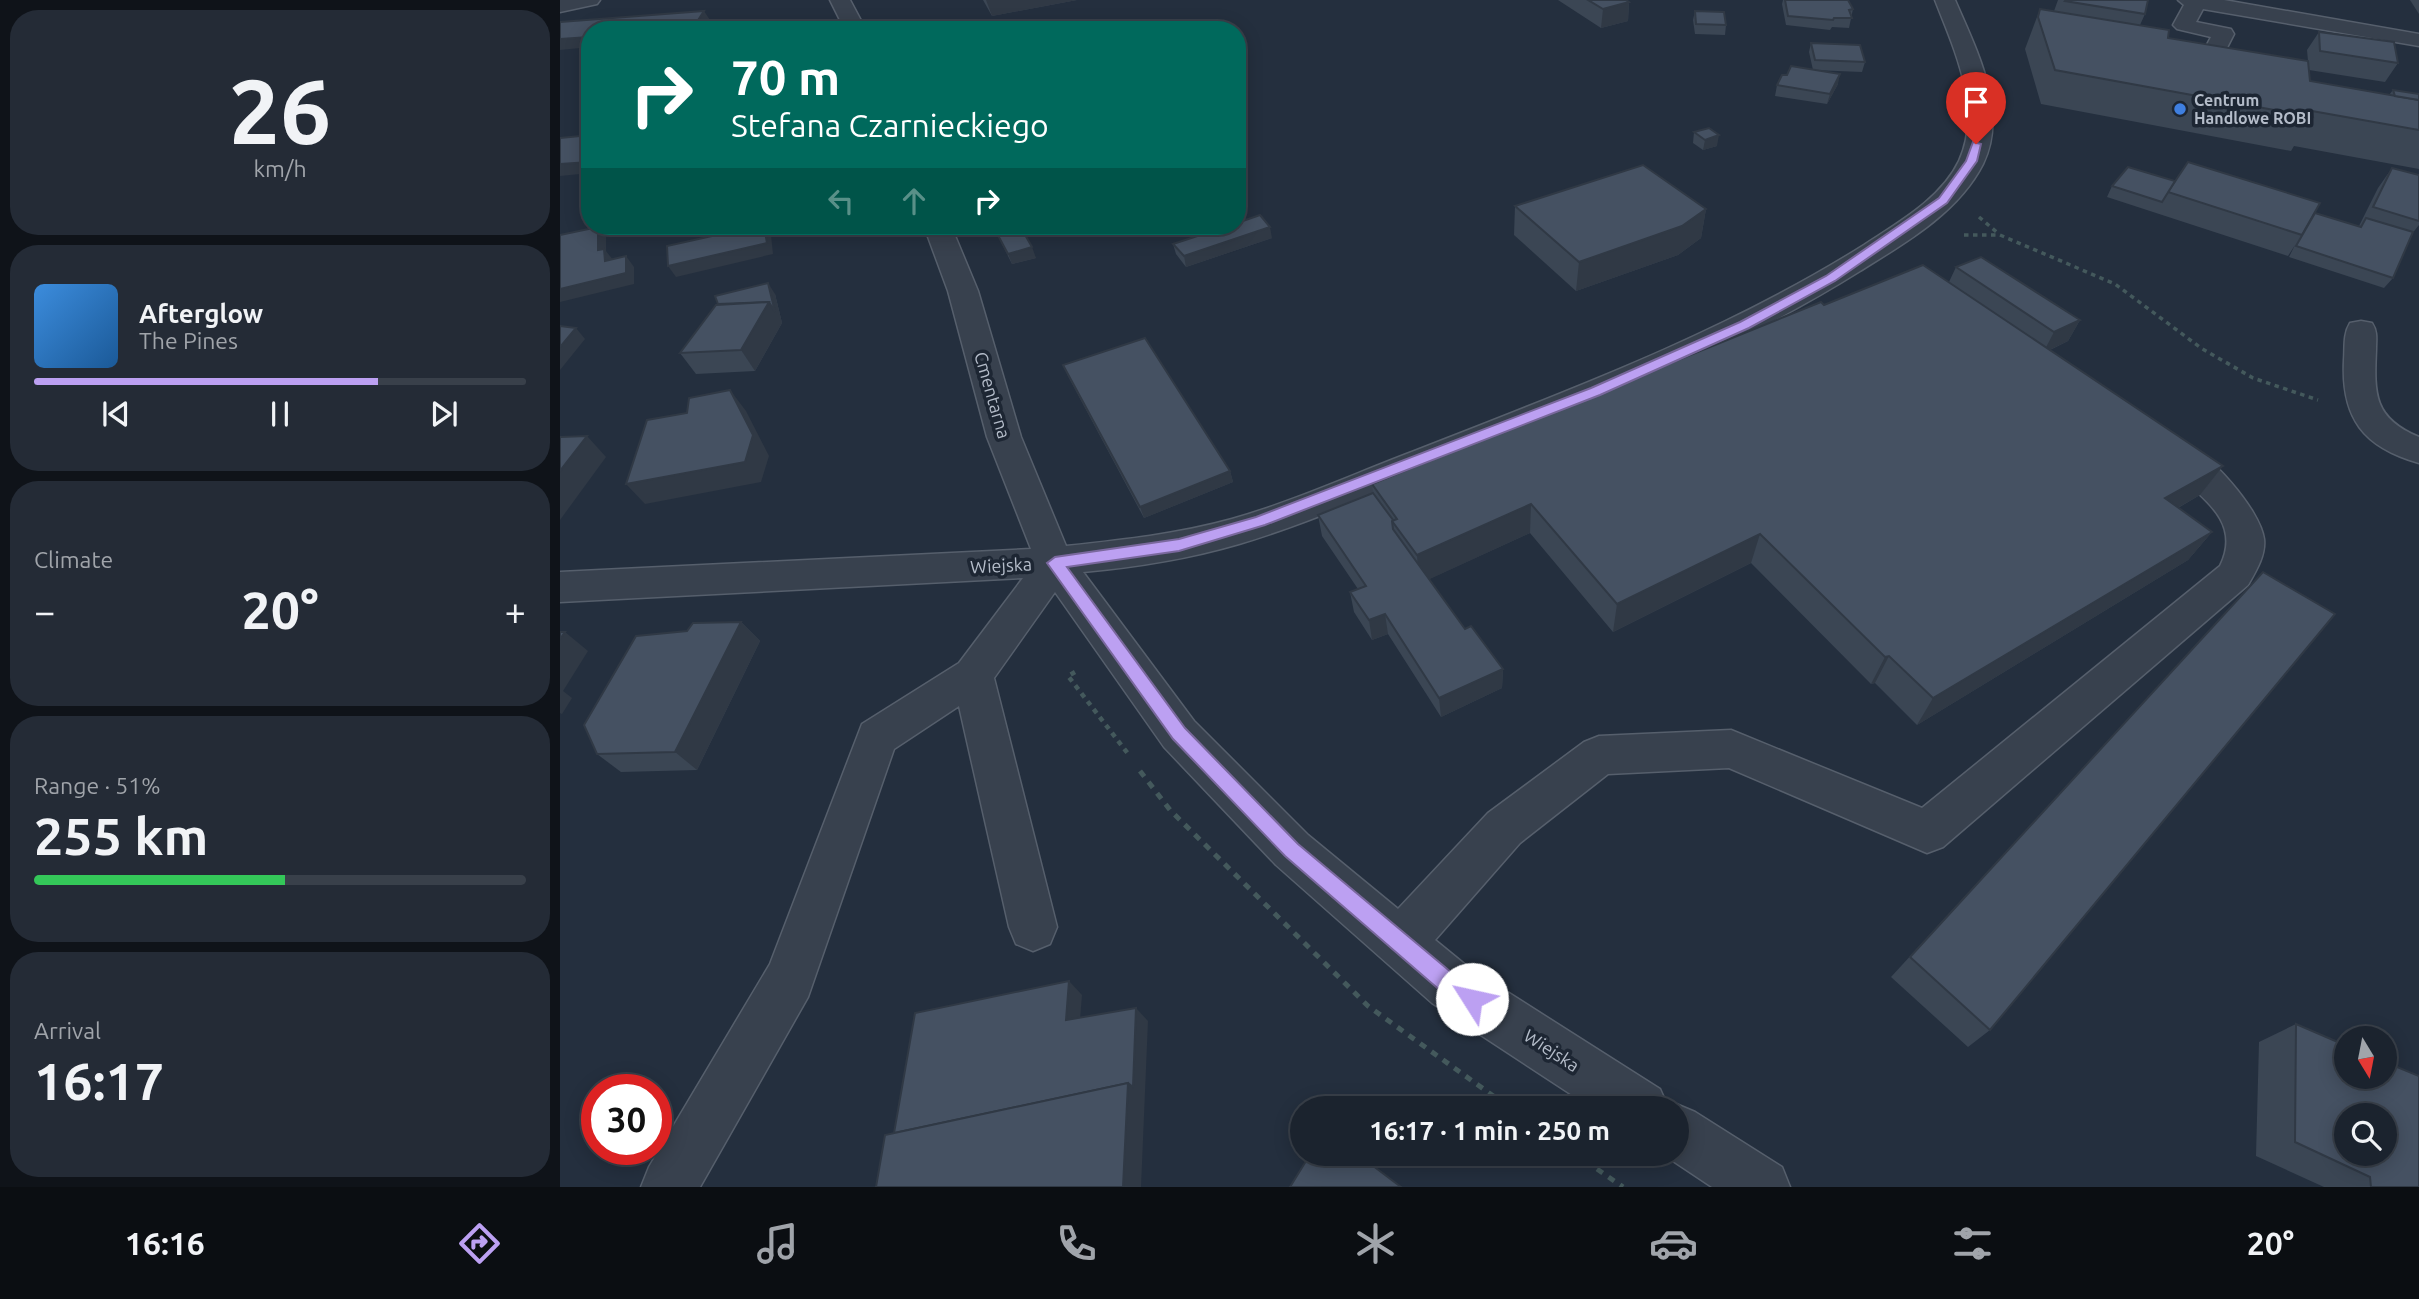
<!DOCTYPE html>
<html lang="en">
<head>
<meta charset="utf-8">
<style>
	:root { --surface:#1b232e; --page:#242b36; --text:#f1f3f6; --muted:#a0a4aa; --line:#39404a; --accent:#bca0f2 }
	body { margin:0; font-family:Ubuntu,sans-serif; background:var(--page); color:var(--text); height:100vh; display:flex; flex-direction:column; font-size:26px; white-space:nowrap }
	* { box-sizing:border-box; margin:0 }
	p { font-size:23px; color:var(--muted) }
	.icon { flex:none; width:38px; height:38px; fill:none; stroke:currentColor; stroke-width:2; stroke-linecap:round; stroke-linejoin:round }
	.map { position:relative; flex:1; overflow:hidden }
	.panel { display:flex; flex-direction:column; gap:10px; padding:10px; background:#0f1319; width:560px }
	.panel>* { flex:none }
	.banner { position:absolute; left:21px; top:21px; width:665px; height:214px; border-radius:28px; box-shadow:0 4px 18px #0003,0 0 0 2px var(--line); background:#00695c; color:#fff; overflow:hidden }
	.needle { width:46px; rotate:170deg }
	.fabs { position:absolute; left:1774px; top:1026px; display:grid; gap:14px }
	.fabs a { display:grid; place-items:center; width:63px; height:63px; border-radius:50%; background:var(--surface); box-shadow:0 4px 18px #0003,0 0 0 2px var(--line); font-size:35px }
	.speed { position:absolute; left:21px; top:1074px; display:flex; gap:14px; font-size:35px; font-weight:700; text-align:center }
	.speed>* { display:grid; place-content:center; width:91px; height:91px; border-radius:50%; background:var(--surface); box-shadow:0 4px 18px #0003,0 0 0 2px var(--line); line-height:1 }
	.speed .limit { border:10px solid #d22; background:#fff; color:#111 }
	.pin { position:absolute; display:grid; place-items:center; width:60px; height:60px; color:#fff; margin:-72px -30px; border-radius:50% 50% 50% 0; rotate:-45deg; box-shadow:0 0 7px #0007 }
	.pin .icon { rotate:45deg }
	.me { position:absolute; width:77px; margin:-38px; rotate:305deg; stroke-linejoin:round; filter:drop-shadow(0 0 5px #0008) }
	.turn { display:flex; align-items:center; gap:24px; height:147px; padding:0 35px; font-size:32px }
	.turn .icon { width:91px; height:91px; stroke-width:2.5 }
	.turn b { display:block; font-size:49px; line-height:60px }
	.lanes { display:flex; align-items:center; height:66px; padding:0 35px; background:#0003; justify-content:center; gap:35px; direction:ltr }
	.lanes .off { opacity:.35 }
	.big { font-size:52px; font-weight:700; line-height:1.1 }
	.panel .card { flex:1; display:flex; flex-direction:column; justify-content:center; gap:10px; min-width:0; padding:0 24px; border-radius:28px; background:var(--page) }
	.panel .dial { align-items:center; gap:0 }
	.dial b { font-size:91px; line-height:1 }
	.song { display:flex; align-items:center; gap:21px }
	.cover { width:84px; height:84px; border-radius:10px; background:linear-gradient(135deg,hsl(210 70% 55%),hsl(210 70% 35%)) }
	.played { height:7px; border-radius:4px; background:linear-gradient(90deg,var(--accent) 70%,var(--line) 70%) }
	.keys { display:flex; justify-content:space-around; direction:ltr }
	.heat { display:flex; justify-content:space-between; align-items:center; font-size:38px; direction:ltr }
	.charge { height:10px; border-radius:5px; background:linear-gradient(90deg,#34c759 51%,var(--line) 0) }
	.trip { position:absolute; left:730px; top:1096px; width:399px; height:70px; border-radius:35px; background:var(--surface); box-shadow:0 4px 18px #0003,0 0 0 2px var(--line); font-weight:700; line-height:70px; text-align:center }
	.tab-bar { display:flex; height:112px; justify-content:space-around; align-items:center; background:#0b0e12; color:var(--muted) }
	.tab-bar .icon { width:49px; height:49px }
	.tab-bar .active { color:var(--accent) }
	.tab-bar b { font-size:32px; color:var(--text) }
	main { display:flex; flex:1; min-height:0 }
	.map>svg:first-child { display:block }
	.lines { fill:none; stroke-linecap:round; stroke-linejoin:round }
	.minor-casing { stroke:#565f6c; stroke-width:3 }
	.path-far2 { stroke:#44595c; stroke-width:3.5; stroke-dasharray:4.5 4.5; stroke-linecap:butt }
	.path-far1 { stroke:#44595c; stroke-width:4.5; stroke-dasharray:5 5; stroke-linecap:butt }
	.path { stroke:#44595c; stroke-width:5; stroke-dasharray:7 7; stroke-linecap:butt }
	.minor { fill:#38414e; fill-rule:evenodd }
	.wall { fill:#3b4654 }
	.shaded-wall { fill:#303945 }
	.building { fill:#455162; stroke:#303945; stroke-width:2; fill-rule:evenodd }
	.route { fill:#bca0f2; stroke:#7a689d; stroke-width:2 }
	.shop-dot { fill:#3f7fe0; stroke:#1d2633; stroke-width:2.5 }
	.labels { text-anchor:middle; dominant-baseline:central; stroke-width:7; stroke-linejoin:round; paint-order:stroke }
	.far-poi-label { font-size:16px; font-weight:bold; fill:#b4bcc9; stroke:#1d2633; text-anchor:start }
	.street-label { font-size:18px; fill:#b4bcc9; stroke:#1d2633 }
</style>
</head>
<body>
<main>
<section class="panel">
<div class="card dial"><b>26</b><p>km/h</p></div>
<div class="card">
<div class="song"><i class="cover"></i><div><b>Afterglow</b><p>The Pines</p></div></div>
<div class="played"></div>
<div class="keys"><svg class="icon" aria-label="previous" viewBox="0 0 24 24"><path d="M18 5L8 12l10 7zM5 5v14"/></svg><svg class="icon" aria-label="pause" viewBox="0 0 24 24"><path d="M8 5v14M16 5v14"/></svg><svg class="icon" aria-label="next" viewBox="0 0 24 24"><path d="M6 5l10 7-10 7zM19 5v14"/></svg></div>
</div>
<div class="card"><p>Climate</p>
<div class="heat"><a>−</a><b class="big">20°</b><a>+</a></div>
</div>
<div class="card"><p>Range · 51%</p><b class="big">255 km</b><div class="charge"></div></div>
<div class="card"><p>Arrival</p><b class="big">16:17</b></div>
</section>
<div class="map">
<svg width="1859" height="1187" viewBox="0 0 1859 1187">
	<rect width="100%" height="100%" fill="#242f3e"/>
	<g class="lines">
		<g class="minor-casing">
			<g id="minor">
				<polygon points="0,0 40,0 37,4 0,12"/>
				<polygon points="270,0 290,0 306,30 285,30"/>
				<path d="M1375,0H1395C1416,49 1449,111 1423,164C1398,213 1345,243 1300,271C1169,353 1026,409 883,466C816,493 749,523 679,544C628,559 576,567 523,572L634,721L748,835L838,909L928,813L1024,742L1039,736L1171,730L1362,808L1660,566C1688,510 1617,487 1594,449L1599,441C1607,438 1612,437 1620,440C1648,451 1700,509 1704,539C1706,555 1696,571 1688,585L1383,847L1367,853L1169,768L1048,774L960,843L875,940L908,967L1100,1089L1108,1107L1116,1104L1135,1112L1222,1167L1230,1187H1152L1101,1153H1116V1108H1032L872,1003L716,865L604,747L495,592L434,678L497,927L490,944L473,951L456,944L449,927L399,706L334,749L248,997L140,1187H81L89,1167L210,964L302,724L399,663L463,578L0,602V572L471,549L427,437L388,291L364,226H391L418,291L461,437L506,546C562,540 618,534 672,519C735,501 796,473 857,450C1010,390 1164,333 1304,245C1337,223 1381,199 1399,161C1423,109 1394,49 1375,0Z"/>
				<polygon points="1618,0 1664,0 1859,34 1859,46 1643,9 1636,22 1671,29 1674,34 1656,69 1648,71 1637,64 1651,37 1617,29 1613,25 1624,5"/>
				<path d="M1801,321L1812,323C1818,332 1816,340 1816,350C1814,395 1814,418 1859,437V463C1803,447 1781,418 1784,360C1785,348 1783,334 1790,323Z"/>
			</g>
		</g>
		<g class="path-far2">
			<polyline points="1419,217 1439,234"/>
			<polyline points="1404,235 1440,235 1555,284 1641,348 1693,378 1758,400"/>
		</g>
		<polyline class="path-far1" points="515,672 508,676 569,755"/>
		<g class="path">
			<polyline points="580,771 610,810 808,1006 950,1108"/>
			<polyline points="1014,1153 1063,1187"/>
		</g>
		<use href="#minor" class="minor"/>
	</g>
	<g class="wall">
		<polygon points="423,0 517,0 432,16"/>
		<polygon points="998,0 1066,0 1069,2 1068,21 1041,28"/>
		<polygon points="1223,0 1288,0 1293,9 1289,28 1272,27 1270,30 1226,25 1222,4"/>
		<polygon points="1498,0 1588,0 1585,14 1580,25 1608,38 1748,61 1747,50 1759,32 1838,63 1825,82 1749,70 1750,81 1829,95 1833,90 1859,94 1859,169 1734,146 1731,151 1481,104 1465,49 1480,9 1494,11"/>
		<polygon points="1850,0 1859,0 1859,14"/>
		<polygon points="1135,11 1166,25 1165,35 1135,34 1133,20"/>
		<polygon points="1251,43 1305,62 1302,72 1253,70 1278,84 1267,104 1215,96 1217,85 1227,75 1253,70 1249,52"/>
		<polygon points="1134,132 1157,146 1143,150 1133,143"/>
		<polygon points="1832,168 1859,175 1859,225 1851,235 1833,278 1824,288 1729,257 1735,245 1728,256 1547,197 1552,186 1615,181 1755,213 1799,226 1818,188"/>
		<polygon points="955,206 1146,209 1141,238 1118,255 1016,291 954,235"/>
		<polygon points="433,226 476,258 452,264"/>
		<polygon points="712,238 626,267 616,254 613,244"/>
		<polygon points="1396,267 1520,320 1508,341 1490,350 1663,466 1640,495 1618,508 1652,532 1628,560 1357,725 1315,683 1311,684 1191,563 1053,632 970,533 869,579 905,629 943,669 942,688 881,717 828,634 812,640 794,612 790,592 798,589 762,536 758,515 813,493 812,484 1264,305 1389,282"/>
		<polygon points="215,294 222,323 195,371 136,374 120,353"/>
		<polygon points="503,365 670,471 673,482 584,518 508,376"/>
		<polygon points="1703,572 1430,1030 1408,1047 1331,977"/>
		<polygon points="181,622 200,641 137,770 61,772 37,754 127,631"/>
		<polygon points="1736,1024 1859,1187 1764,1187 1696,1156 1699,1042"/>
	</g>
	<g class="shaded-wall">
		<polygon points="426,0 517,0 432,16"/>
		<polygon points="1069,2 1068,21 1041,28 1043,9"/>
		<polygon points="144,11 150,20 144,30 113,30"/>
		<polygon points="30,37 30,47 0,50 0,39"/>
		<polygon points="1280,74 1278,84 1267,104 1270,94"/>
		<polygon points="1159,135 1157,146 1143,150 1145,140"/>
		<polygon points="30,162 30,173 0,176 0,164"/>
		<polygon points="1146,209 1141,238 1118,255 1016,291 1019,262"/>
		<polygon points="113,226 148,226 118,233"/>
		<polygon points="204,226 211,235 213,254 116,277 108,266"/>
		<polygon points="38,227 46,237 46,251 53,260 45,261 38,250"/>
		<polygon points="710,227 712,238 626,267 624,256"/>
		<polygon points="472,247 476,258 452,264 448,254"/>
		<polygon points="66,256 74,267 74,284 0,302 0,289"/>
		<polygon points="208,283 215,294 222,323 195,371 181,350"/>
		<polygon points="1520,320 1508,341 1483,353 1494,332"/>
		<polygon points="16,328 25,339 0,370 0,347"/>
		<polygon points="170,390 186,411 209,456 201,482 85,504 66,484"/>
		<polygon points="27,436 46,457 0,520 0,471"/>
		<polygon points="1663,466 1640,495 1584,527 1605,498"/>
		<polygon points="670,471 673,482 584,518 580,507"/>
		<polygon points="971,504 970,533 859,584 857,555"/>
		<polygon points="1652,532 1628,560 1357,725 1373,698"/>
		<polygon points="1200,534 1191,563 1053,632 1057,604"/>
		<polygon points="825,614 828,634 812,640 809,620"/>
		<polygon points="181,622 200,641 137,770 115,752"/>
		<polygon points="5,632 28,651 3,691 12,698 2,714 0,713 0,639"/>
		<polygon points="1329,656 1315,683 1311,684 1325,657"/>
		<polygon points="943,669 942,688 881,717 879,698"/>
		<polygon points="509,981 522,995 519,1033 506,1020"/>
		<polygon points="576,1008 588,1021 581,1187 563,1187 333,1139"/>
	</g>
	<g class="building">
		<polygon points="1028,0 1066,0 1069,2 1043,9"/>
		<polygon points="1225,0 1288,0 1293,9 1289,10 1292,18 1274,18 1273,20 1228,16"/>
		<polygon points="1506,0 1588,0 1585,14 1505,1"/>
		<polygon points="1480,9 1609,30 1608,38 1748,61 1750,81 1859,100 1859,130 1752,111 1753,117 1495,70 1478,17"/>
		<polygon points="144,11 133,28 113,30 30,30 30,37 0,39 0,22"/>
		<polygon points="1135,11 1164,12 1166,25 1136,24"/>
		<polygon points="1759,32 1834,42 1838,63 1760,51"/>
		<polygon points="1251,43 1300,45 1305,62 1255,60"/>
		<polygon points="1231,66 1280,74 1270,94 1217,85 1222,75 1227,75"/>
		<polygon points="1833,90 1859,94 1859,100 1835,96"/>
		<polygon points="1149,128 1159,135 1145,140 1134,132"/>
		<polygon points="30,135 30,162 0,164 0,138"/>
		<polygon points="1628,162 1760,203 1742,235 1608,192"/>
		<polygon points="1083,165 1146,209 1122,226 1019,262 955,206"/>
		<polygon points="1568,167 1615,181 1602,202 1552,186"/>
		<polygon points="1832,168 1859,175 1859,221 1813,207"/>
		<polygon points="1755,213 1801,227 1806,218 1853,232 1833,278 1736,246"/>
		<polygon points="700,215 710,227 624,256 613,244 668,226 677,226 677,223"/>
		<polygon points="197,226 204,226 207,243 108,266 107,246"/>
		<polygon points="433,226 460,226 472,247 448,254"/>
		<polygon points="38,227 38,250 44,249 45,261 66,256 66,273 0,289 0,235"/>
		<polygon points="1421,257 1520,320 1494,332 1396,267"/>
		<polygon points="1363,265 1663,466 1605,498 1652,532 1373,698 1329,656 1325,657 1200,534 1057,604 971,504 857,555 832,521 837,519 812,484 1261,302 1264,305"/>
		<polygon points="208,283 215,312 209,302 158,304 155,296"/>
		<polygon points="209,302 181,350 120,353 156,305"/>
		<polygon points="0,326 16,328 0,347"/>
		<polygon points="585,338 670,471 580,507 503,365"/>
		<polygon points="170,390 193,435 185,462 66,484 87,420 127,413 129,398"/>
		<polygon points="27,436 0,471 0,437"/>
		<polygon points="813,493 833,520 832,521 833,529 905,629 911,626 943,669 879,698 825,614 809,620 790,592 806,586 758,515"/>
		<polygon points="1703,572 1775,614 1430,1030 1350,957"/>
		<polygon points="181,622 115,752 37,754 24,725 76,636 127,631 133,623"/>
		<polygon points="0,632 5,632 0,639"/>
		<polygon points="509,981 506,1020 576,1008 573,1087 568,1083 334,1133 355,1013"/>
		<path d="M1736,1024L1787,1046V1076H1825V1062L1859,1076V1187H1811L1810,1177L1735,1142ZM1787,1115H1825V1153H1787Z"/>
		<polygon points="568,1083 563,1187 316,1187 325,1135"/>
		<polygon points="751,1153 796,1153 841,1187 730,1187"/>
	</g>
	<polygon class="route" points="1413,142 1421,144 1417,161 1387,203 1275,281 1189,328 1040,395 705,525 619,551 507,567 625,728 738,844 898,978 919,991 922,999 919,1006 912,1009 883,993 725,856 613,739 487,563 495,557 619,539 696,517 1031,388 1180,322 1266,276 1379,198 1406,161"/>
	<circle class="shop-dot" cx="1620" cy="109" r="7"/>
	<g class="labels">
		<g class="far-poi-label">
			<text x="1634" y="100">Centrum<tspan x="1634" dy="18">Handlowe ROBI</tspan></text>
		</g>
		<g class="street-label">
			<text transform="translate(433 395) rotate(74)">Cmentarna</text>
			<text transform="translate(441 565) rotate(-3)">Wiejska</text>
			<text transform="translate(992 1050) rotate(33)">Wiejska</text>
		</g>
	</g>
</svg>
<div class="fabs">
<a><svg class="needle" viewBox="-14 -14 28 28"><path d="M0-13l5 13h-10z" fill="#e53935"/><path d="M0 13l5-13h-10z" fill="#a0a4aa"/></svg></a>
<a><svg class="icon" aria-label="search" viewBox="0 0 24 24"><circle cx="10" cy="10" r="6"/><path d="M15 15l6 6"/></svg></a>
</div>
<div class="speed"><div class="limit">30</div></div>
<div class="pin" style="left:1416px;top:144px;background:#d93025"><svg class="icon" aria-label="arrive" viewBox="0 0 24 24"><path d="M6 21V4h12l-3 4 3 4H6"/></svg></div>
<svg class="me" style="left:912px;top:999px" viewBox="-20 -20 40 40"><circle r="19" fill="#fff"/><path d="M0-13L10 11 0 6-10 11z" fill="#bca0f2"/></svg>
<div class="trip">16:17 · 1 min · 250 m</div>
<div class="banner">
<div class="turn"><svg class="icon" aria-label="right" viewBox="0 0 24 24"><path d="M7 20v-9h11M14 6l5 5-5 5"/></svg><div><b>70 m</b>Stefana Czarnieckiego</div></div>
<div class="lanes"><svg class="icon off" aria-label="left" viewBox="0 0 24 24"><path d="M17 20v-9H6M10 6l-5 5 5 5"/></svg><svg class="icon off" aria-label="ahead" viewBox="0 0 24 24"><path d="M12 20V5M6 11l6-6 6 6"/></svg><svg class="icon" aria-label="right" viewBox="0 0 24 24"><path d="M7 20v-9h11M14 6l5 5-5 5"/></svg></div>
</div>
</div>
</main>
<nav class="tab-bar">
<b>16:16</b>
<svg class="icon active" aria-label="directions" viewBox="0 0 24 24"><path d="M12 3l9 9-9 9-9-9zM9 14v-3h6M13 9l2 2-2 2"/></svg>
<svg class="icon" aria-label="music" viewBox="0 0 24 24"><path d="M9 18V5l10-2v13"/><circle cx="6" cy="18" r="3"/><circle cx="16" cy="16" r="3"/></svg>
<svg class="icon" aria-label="phone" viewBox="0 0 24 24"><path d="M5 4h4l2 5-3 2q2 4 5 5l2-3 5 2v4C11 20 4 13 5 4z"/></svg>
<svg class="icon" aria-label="climate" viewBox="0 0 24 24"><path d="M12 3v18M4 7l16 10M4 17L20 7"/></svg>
<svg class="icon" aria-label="car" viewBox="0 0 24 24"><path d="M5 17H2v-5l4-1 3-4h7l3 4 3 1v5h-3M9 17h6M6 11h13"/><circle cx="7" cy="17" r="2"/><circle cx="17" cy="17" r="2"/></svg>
<svg class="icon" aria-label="filters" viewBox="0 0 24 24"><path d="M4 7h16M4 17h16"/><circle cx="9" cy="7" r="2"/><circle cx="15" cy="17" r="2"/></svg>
<b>20°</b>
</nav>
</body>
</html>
